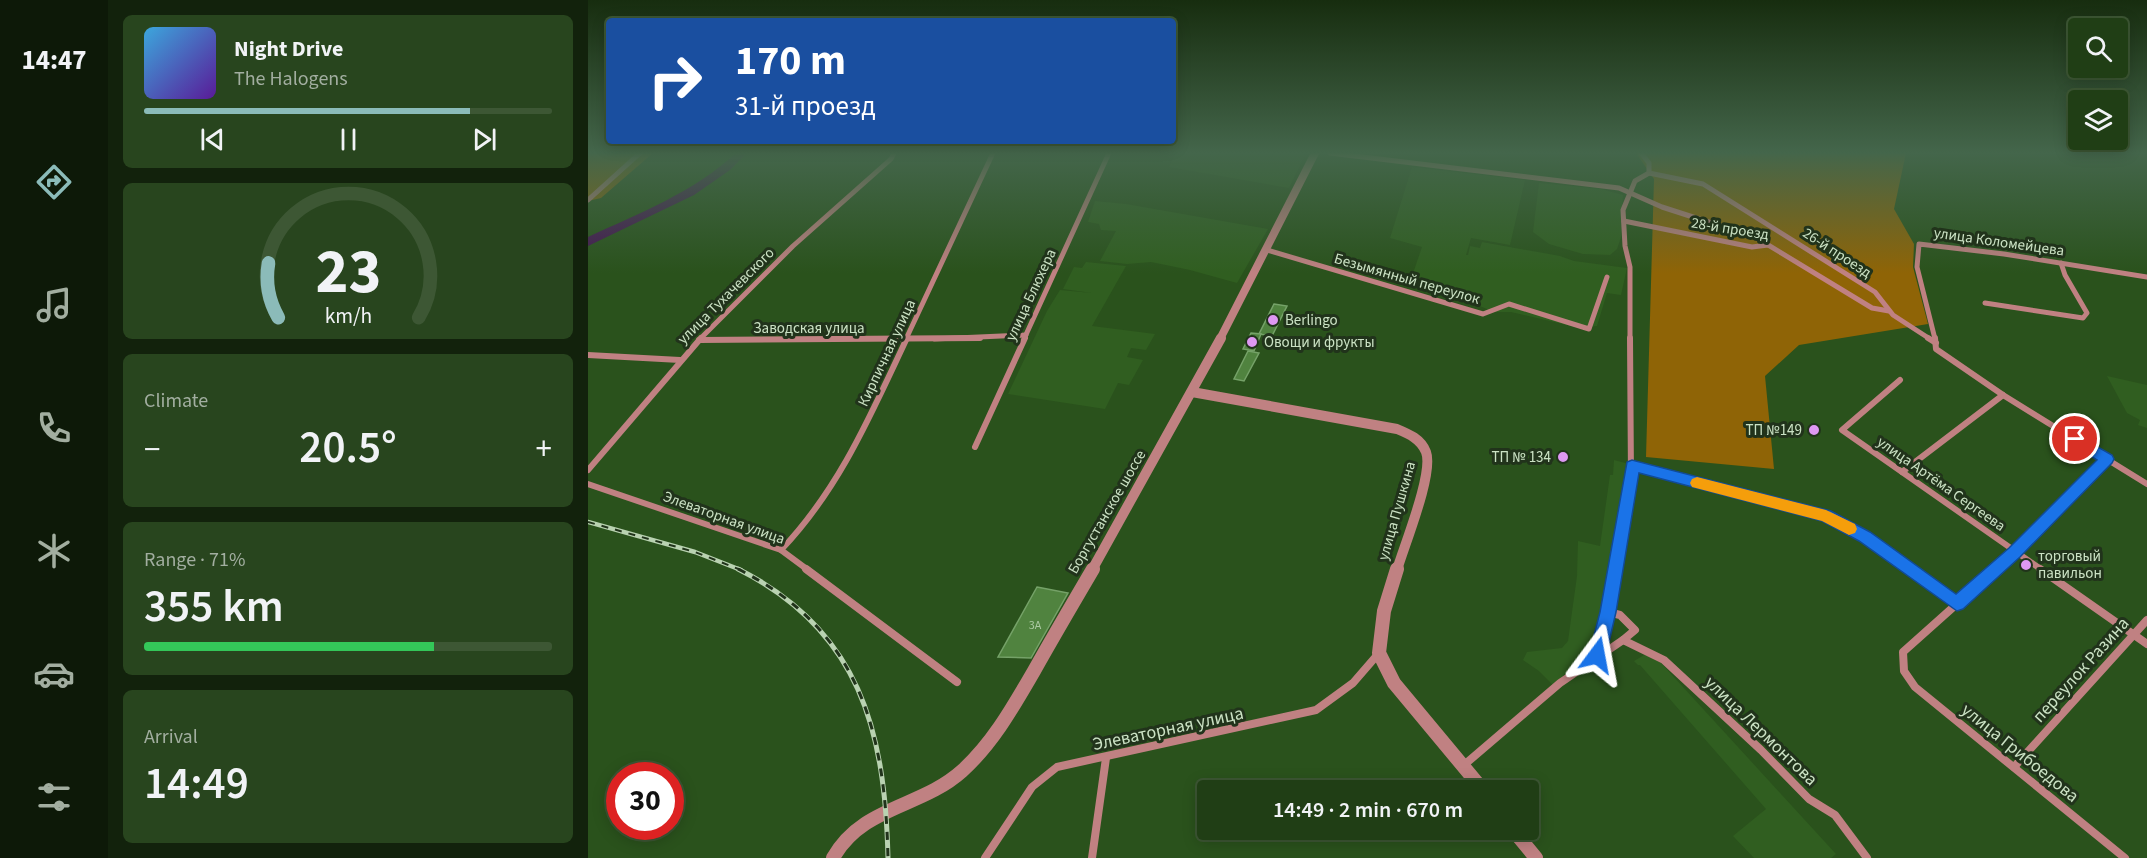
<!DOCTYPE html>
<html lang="en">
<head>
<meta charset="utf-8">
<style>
	:root { --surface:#203e15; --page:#28451e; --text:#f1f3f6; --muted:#a2aea0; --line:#3d5734; --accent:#8bbbb9 }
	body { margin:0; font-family:"Source Sans 3",sans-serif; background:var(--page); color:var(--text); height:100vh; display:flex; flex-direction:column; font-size:22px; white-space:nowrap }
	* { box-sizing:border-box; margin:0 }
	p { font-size:20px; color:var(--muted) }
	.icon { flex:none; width:33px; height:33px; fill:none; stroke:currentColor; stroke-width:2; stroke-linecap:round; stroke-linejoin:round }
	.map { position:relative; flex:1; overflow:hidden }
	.side { display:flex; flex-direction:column; gap:15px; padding:15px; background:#12220c; width:480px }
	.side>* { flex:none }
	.guide { position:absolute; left:18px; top:18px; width:570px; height:126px; border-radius:6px; box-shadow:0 3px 15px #0003,0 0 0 2px var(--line); background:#1a4fa0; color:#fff; overflow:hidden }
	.tools { position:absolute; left:1480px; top:18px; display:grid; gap:12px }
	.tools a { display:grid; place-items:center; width:60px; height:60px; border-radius:6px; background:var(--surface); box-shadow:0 3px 15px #0003,0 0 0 2px var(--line); font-size:30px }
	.speed { position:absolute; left:18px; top:762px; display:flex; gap:12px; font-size:30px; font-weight:700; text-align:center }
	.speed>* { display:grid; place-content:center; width:78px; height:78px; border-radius:50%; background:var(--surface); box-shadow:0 3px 15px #0003,0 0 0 2px var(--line); line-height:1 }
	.speed .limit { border:9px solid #d22; background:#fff; color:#111 }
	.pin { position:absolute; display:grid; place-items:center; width:51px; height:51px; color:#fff; margin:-26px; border:3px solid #fff; border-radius:50%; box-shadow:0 2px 6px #0007 }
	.me { position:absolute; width:66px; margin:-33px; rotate:13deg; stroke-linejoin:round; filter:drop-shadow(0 0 4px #0008) }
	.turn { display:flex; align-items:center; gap:21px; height:126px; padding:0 30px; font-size:27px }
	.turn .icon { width:78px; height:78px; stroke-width:2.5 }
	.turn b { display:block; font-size:42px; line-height:51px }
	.big { font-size:45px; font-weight:600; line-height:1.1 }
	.side .card { flex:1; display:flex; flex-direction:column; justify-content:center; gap:9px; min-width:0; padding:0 21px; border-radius:9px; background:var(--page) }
	.side .dial { align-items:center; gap:0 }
	.dial svg { height:156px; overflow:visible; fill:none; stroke:var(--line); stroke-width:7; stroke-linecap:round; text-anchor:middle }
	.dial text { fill:var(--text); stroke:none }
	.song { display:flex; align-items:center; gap:18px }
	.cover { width:72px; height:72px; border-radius:9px; background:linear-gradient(135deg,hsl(200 70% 55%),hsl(270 70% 35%)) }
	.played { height:6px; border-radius:3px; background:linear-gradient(90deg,var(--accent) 80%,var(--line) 80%) }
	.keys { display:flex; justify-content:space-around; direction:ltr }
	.heat { display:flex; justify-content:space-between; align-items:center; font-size:33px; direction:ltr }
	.charge { height:9px; border-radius:4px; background:linear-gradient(90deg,#34c759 71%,var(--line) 0) }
	.trip { position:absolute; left:609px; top:780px; width:342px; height:60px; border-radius:6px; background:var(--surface); box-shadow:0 3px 15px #0003,0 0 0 2px var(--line); font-weight:600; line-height:60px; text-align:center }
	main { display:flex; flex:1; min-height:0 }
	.tab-bar { display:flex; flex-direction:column; width:108px; justify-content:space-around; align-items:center; background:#0d1908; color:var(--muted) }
	.tab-bar .icon { width:42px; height:42px }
	.tab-bar .current { color:var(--accent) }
	.tab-bar b { font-size:27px; color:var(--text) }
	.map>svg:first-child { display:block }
	.built { fill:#305e20 }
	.green { fill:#8f6406 }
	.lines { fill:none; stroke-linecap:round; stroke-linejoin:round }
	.river { fill:#451552; fill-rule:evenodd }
	.building { fill:#50833f; stroke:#75a268; stroke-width:1.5 }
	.minor-far2 { stroke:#c08182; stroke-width:5 }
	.minor-far1 { stroke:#c08182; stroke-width:6 }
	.minor { stroke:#c08182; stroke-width:8 }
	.tertiary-far2 { stroke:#c08182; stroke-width:8 }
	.tertiary-far1 { stroke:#c08182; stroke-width:10 }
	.tertiary { stroke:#c08182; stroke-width:14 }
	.rail-far1-casing { stroke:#b9d2b1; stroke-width:4.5 }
	.rail-casing { stroke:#b9d2b1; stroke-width:5 }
	.rail-far1 { stroke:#21331b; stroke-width:2; stroke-dasharray:7; stroke-linecap:butt }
	.rail { stroke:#21331b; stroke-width:3; stroke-dasharray:8; stroke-linecap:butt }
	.route { fill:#1a73e8; stroke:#114b97; stroke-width:1.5 }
	.slow { fill:#f59e0b }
	.poi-dot { fill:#de98f2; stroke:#21331b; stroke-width:2 }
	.labels { text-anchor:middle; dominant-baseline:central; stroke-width:6; stroke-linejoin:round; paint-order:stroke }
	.number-label { font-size:12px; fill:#accaa3 }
	.street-label { font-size:15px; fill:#cbe2c4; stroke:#21331b }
	.poi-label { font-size:15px; fill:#cbe2c4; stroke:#21331b; text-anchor:start }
	.near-street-label { font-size:18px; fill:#cbe2c4; stroke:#21331b }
</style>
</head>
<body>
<main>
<nav class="tab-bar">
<b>14:47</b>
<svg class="icon current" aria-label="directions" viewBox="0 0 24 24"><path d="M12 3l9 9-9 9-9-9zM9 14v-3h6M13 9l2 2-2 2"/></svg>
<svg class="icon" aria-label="music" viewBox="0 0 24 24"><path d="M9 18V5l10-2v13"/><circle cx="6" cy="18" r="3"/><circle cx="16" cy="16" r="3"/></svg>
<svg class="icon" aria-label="phone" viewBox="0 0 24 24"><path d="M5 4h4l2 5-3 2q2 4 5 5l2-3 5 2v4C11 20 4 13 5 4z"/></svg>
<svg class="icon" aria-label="climate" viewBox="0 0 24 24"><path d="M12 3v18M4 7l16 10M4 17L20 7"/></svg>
<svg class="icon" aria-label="car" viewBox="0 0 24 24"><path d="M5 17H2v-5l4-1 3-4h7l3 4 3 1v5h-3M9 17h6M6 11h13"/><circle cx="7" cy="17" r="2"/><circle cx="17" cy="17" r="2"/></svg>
<svg class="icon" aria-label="filters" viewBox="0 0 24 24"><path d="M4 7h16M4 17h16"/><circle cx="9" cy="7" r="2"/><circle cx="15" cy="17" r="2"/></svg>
</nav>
<section class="side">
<div class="card">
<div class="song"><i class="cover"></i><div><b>Night Drive</b><p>The Halogens</p></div></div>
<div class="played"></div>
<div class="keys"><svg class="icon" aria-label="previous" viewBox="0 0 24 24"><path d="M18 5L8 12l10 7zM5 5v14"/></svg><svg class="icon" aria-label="pause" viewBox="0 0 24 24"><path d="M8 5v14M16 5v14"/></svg><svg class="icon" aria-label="next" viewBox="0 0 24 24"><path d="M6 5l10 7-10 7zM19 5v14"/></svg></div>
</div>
<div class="card dial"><svg viewBox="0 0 100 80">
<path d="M14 69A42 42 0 1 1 86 69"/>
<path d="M14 69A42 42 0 0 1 9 41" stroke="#8bbbb9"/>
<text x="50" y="56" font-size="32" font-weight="700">23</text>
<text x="50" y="72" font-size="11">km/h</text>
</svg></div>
<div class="card"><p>Climate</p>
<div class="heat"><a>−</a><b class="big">20.5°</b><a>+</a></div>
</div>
<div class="card"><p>Range · 71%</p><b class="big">355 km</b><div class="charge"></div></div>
<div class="card"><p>Arrival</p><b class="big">14:49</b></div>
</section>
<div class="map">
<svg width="1559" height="858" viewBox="0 0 1559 858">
	<rect width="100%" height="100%" fill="#2a521c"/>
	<g class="built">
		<polygon points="588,153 718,153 701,188 581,167"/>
		<polygon points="824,167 937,180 922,245 883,238 878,255 880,255 882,246 892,248 894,242 972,256 986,261 1039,268 1033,295 1019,293 1009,326 992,328 923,312 906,312 887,304 887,302 821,285 834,247 802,238"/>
		<polygon points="951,183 1013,189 1035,195 1033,237 1029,249 1022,255 995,254 961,244 945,232"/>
		<polygon points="507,201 538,204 680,229 649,283 602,270 563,262 539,264 512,261 528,231 513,230 511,224 500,222"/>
		<polygon points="498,262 538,266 504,326 567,334 558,350 543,348 539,357 555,360 541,385 530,383 517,409 420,394 459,311 472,290 504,293 475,289 486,267 494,268"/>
		<polygon points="1519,376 1559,385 1559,428 1550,425 1552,420 1539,413"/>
		<polygon points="1026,460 1041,464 1041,479 1019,605 1004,650 965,685 951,671 935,660 939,652 974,648 980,641 989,576 990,541 1012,546 1022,475 1025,475"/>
		<polygon points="1058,654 1073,663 1248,854 1243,858 1166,858 1145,836 1178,809 1052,665 1050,665 1046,661"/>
	</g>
	<g class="green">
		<polygon points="0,153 65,153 13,198 0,201"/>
		<polygon points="1048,153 1318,153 1306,209 1326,244 1325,267 1340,324 1211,345 1177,376 1186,469 1058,457 1066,179"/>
	</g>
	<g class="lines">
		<path class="river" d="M148,153H159L142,170L106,195L0,246V237C52,213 106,192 148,153Z"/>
	</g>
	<g class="building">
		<polygon points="686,304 699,306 684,336 671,334"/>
		<polygon points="663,333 673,334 666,351 655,349"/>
		<polygon points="660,351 671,353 656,381 646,379"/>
		<polygon points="449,587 480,593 443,658 410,657"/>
	</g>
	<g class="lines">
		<g class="minor-far2">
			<polyline points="742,153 1031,188 1074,207 1167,237 1284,308 1301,311"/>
			<polyline points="1061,173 1115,184 1287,292 1305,315 1342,339"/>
			<polyline points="0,200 52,153"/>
			<polyline points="1036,221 1164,247 1180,245"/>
			<polyline points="679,250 895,314 921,304 1001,329 1019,277"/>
			<polyline points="1397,303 1495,318 1499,313 1477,275 1473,263"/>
			<polyline points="112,339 205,246 303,159 306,153"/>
			<polyline points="318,339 405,153"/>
			<polyline points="346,339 438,335"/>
			<polyline points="436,339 521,153"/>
			<polyline points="1042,339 1042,267 1037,246 1035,210 1047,181 1061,173 1061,163 1053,153"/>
			<polyline points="1347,339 1329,267 1331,244 1416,254 1559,277"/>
		</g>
		<g class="minor-far1">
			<polyline points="1340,338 1348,343"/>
			<polyline points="1347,338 1348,349 1415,395 1559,484"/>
			<polyline points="111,340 392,338"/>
			<polyline points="0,355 92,360"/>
			<polyline points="1312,380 1254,430 1454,570"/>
			<polyline points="387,447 437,338"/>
			<polyline points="1044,466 1238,516 1276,537 1322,570"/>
			<polyline points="0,470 113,338"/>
			<polyline points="1314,472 1415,395"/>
			<polyline points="0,484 193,550 220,570"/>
			<path d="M193,550C252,488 283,414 319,338"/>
			<polyline points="1027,570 1043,479 1042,338"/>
			<polyline points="1406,570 1519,459"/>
		</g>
		<g class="minor">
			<polyline points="218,569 369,682"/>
			<polyline points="1320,569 1369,604"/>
			<polyline points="1408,569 1315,652 1316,671 1327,687 1537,858"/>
			<polyline points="1452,569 1559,644"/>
			<polyline points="1020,612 1032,615 1047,630 1035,640"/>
			<polyline points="1009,655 1027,569"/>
			<polyline points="876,765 972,683 1035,640 1076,660 1173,750 1221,799 1247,815 1279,858"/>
			<polyline points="1426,767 1559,620"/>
			<polyline points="397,858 444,787 469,767 728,710 765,683 791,653"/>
			<polyline points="504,858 518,758"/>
		</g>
		<polyline class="tertiary-far2" points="632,339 727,153"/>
		<g class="tertiary-far1">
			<path d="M604,392L809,429C821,434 833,439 838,452C846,473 816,546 809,570"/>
			<polyline points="504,570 633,338"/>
		</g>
		<g class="tertiary">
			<polyline points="809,569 796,611 791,653 806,683 895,790"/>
			<polyline points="925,830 948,858"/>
			<path d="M245,858C274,806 333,808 374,771C405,743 425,707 446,671C465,637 485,603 505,569"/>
		</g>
		<g class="rail-far1-casing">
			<polyline id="rail-far1" points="0,522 107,552 153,570"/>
		</g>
		<g class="rail-casing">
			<path id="rail" d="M150,569C272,630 297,731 300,858"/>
		</g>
		<use href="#rail-far1" class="rail-far1"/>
		<use href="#rail" class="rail"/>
	</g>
	<linearGradient id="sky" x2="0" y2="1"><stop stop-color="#172d0f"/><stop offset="0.56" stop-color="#44664b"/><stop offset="1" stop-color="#44664b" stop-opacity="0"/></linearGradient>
	<rect width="1559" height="273" fill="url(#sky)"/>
	<polygon class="route" points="1487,434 1524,455 1526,459 1524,463 1432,557 1375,609 1369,611 1271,541 1234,521 1051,473 1028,612 1018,655 1015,661 1009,663 1003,661 1001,655 1012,612 1039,462 1044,460 1243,511 1282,532 1368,594 1421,548 1509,460 1482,443 1480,439"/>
	<polygon class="slow" points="1109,477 1238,510 1267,524 1269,529 1267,533 1261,535 1234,521 1104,487 1102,483 1104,479"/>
	<g class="poi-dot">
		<circle cx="685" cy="320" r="6"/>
		<circle cx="664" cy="342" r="6"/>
		<circle cx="1226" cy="430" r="6"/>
		<circle cx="975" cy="457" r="6"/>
		<circle cx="1438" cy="565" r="6"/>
	</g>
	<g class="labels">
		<g class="number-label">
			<text x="447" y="625">3А</text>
		</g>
		<g class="street-label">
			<text transform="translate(1142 229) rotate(9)">28-й проезд</text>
			<text transform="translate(1411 242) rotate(8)">улица Коломейцева</text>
			<text transform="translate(1249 253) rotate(33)">26-й проезд</text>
			<text transform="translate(819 279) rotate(16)">Безымянный переулок</text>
			<text transform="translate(443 295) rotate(-65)">улица Блюхера</text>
			<text transform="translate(138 296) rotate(-45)">улица Тухачевского</text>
			<text x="221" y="328">Заводская улица</text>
			<text transform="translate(299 353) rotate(-65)">Кирпичная улица</text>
			<text transform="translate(1353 484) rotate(35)">улица Артёма Сергеева</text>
			<text transform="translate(809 511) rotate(-74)">улица Пушкина</text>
			<text transform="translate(519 512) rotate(-60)">Боргустанское шоссе</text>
			<text transform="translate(136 518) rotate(20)">Элеваторная улица</text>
		</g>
		<g class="poi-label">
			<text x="697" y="320">Berlingo</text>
			<text x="676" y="342">Овощи и фрукты</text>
			<text x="1214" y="430" text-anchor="end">ТП №149</text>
			<text x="963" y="457" text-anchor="end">ТП № 134</text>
			<text x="1450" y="556">торговый<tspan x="1450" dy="17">павильон</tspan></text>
		</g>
		<g class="near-street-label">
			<text transform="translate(1493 670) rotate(-48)">переулок Разина</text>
			<text transform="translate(580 729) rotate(-12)">Элеваторная улица</text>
			<text transform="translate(1173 731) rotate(44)">улица Лермонтова</text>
			<text transform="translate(1432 753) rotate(39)">улица Грибоедова</text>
		</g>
	</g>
</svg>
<div class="tools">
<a><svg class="icon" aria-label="search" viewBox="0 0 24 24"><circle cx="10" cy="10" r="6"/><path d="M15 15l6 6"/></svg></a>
<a><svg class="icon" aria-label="layers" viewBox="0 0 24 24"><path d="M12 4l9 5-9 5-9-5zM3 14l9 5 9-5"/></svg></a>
</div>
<div class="speed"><div class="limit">30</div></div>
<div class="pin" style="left:1487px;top:439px;background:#d93025"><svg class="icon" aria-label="arrive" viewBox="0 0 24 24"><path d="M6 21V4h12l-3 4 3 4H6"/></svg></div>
<svg class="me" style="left:1009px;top:655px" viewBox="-20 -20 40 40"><path d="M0-17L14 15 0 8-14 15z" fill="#1a73e8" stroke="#fff" stroke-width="4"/></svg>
<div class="trip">14:49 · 2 min · 670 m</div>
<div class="guide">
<div class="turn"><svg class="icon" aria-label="right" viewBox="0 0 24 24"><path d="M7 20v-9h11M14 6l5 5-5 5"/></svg><div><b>170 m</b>31-й проезд</div></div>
</div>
</div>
</main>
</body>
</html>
